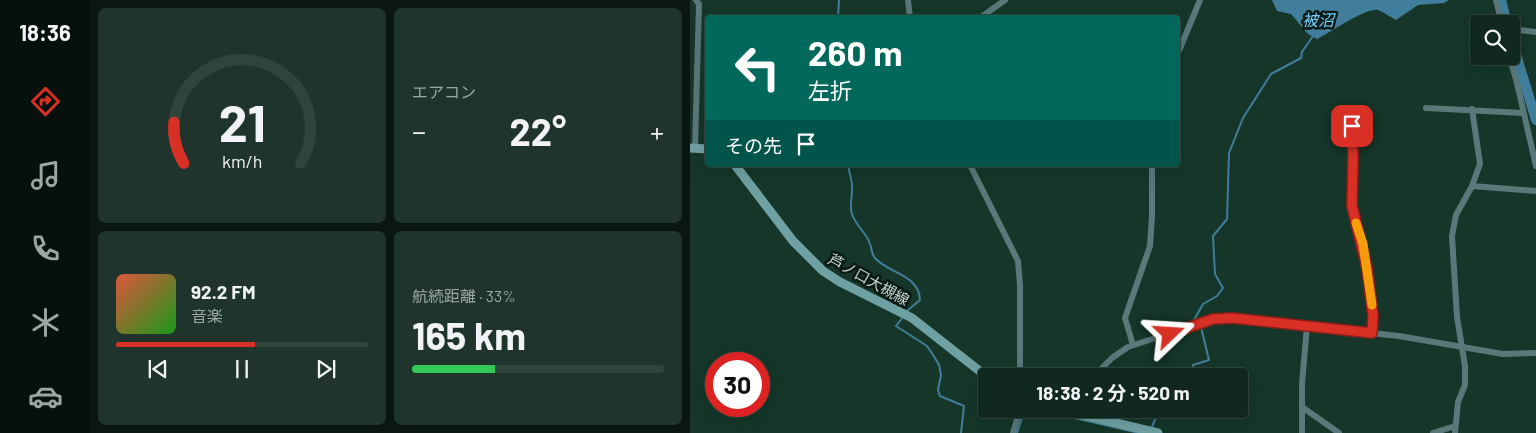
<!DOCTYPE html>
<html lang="ja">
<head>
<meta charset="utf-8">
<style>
	:root { --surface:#10281f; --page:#1e342c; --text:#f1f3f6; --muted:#9ca6a4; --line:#30443d; --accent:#d93025 }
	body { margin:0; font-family:Barlow,"Noto Sans JP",sans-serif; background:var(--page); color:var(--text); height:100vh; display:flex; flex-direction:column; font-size:19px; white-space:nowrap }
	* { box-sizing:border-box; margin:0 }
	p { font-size:16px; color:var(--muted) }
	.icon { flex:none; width:28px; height:28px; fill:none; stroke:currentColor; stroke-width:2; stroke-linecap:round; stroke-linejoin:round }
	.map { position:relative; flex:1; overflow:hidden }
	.drawer { display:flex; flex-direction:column; gap:8px; padding:8px; background:#091611; width:600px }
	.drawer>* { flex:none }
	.banner { position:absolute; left:15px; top:15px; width:475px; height:152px; border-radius:5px; box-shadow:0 5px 20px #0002,0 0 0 1px var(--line); background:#00695c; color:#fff; overflow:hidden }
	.fabs { position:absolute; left:780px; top:15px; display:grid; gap:10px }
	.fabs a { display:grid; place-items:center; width:50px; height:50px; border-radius:5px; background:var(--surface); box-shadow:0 5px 20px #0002,0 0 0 1px var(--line); font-size:25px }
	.speed { position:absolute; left:15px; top:352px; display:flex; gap:10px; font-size:25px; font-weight:700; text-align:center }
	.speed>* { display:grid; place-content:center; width:65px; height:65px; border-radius:50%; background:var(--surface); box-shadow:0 5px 20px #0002,0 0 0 1px var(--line); line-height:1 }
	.speed .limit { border:8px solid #d22; background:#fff; color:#111 }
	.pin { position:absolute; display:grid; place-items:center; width:42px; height:42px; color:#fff; margin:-21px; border-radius:10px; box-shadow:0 2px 8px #0006 }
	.me { position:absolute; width:55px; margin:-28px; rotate:70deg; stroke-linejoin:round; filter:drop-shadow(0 0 4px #0008) }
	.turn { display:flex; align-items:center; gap:18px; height:105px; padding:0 20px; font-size:22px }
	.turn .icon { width:65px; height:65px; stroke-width:2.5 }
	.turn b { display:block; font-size:35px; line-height:42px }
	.then { display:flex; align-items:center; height:48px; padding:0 20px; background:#0003; gap:10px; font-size:19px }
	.big { font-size:38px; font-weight:700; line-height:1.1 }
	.drawer .tile { flex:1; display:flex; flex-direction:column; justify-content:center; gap:8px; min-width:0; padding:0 18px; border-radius:8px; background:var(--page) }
	.drawer .dial { align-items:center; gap:0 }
	.dial svg { height:130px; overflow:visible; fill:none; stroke:var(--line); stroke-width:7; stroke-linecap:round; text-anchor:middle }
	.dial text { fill:var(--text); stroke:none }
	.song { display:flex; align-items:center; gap:15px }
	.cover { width:60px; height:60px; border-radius:8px; background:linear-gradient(135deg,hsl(10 70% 55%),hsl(120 70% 35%)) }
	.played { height:5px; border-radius:2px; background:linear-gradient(90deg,var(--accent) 55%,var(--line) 55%) }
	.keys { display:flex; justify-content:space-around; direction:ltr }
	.heat { display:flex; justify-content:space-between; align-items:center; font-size:28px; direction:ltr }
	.charge { height:8px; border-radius:4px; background:linear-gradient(90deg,#34c759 33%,var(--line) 0) }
	.drawer .tiles { flex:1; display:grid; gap:8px; grid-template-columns:repeat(2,1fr) }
	.trip { position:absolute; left:288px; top:368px; width:270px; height:50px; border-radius:5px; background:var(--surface); box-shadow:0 5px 20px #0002,0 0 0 1px var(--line); font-weight:700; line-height:50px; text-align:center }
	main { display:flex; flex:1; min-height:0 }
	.tab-bar { display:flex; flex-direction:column; width:90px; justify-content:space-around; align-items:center; background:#06100c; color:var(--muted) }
	.tab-bar .icon { width:35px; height:35px }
	.tab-bar .on { color:var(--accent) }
	.tab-bar b { font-size:22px; color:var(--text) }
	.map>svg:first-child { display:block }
	.water { fill:#407e9b }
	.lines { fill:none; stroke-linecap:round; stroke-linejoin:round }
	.stream { stroke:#407e9b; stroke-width:2 }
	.river { stroke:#407e9b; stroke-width:10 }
	.minor { stroke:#597879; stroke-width:6 }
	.secondary { stroke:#6fa1a3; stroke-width:9 }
	.route-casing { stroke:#8d1f18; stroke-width:12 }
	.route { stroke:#d93025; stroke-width:9 }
	.slow { stroke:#f59e0b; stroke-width:9 }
	.labels { text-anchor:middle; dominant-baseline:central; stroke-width:5; stroke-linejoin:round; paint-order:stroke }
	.street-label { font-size:15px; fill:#c5d7ce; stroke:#0c1a15 }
	.water-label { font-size:16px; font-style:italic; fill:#73cffc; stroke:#0c1a15 }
</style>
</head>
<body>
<main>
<nav class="tab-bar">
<b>18:36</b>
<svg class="icon on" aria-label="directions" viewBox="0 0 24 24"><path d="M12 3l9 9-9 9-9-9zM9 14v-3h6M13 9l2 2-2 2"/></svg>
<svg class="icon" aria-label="music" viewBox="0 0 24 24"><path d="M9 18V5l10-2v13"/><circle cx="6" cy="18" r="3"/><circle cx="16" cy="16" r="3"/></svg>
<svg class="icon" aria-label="phone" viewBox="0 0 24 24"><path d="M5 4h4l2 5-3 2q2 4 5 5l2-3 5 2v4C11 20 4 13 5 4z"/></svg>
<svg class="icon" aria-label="climate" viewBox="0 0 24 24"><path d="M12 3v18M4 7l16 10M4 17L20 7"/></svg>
<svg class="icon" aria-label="car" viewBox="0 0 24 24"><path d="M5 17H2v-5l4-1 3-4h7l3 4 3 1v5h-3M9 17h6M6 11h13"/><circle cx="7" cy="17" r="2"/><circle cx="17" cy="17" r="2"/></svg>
</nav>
<section class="drawer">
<div class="tiles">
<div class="tile dial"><svg viewBox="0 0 100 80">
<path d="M14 69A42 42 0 1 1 86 69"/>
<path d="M14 69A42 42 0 0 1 8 44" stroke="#d93025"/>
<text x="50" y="56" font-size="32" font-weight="700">21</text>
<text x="50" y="72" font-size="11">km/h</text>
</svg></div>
<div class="tile"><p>エアコン</p>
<div class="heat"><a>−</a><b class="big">22°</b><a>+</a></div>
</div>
<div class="tile">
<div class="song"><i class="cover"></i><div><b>92.2 FM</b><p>音楽</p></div></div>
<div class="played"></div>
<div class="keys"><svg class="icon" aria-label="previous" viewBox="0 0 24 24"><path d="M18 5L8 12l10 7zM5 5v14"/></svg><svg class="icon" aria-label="pause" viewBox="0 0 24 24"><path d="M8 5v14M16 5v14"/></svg><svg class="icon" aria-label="next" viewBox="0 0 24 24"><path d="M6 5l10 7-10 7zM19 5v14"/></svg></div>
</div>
<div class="tile"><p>航続距離 · 33%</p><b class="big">165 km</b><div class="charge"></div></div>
</div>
</section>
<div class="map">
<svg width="846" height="433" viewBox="0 0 846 433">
	<rect width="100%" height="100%" fill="#153629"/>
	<path class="water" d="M582,0H759L754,3L728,5L706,20C700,17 694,12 688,10C676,7 640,33 627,39L618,34L601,14L587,11Z"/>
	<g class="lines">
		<g class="stream">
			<polyline points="148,18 149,0"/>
			<path d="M158,165C159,171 161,178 162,184C163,194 159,205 162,214C165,225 177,233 180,244C182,249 181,253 185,258C199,274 229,274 230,300L217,311"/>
			<polyline points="213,317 206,326 237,346 245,358 249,365 251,375 248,390 250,396 274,406 271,433"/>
			<polyline points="500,376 503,365 519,360 511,327 504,320 513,304 527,296 533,288 525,274 523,236 537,219 539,153 553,118 581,74 611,58 612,52 623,36"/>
			<polyline points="346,409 449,433"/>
			<polyline points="478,409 489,409"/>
			<polyline points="461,429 466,417 474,409"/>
			<polyline points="327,433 335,409"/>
		</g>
		<g class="river">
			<polyline points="811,0 817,24"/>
			<polyline points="821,38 846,120"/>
		</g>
		<g class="minor">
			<polyline points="218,0 220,18"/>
			<polyline points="806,0 812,24"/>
			<polyline points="290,18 315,0"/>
			<polyline points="821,29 846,32"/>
			<polyline points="488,53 510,0"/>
			<polyline points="819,56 827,83 846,166"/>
			<polyline points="736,108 833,113"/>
			<polyline points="660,112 663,156 662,206 677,268 683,316 682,333"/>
			<polyline points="5,148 9,4 6,0"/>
			<polyline points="280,165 328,261 330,285 330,376"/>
			<polyline points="782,186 846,191"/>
			<polyline points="443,345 435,318 460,246 462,216 462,165"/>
			<polyline points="404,376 422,358 438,347 523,319 541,318 709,336 813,354 846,353"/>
			<polyline points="612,407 649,433"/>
			<polyline points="323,433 330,409"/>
			<polyline points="612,433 612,384 617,326"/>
			<polyline points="743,433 765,426"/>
			<polyline points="765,433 768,402 775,385 775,366 767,317 762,236 766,215 782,186 790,164 782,109"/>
		</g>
		<g class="secondary">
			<polyline points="0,148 18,149"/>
			<polyline points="45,165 103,241 133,271 150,282 222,318 296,376"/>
			<polyline points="367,409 468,433"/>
		</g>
	</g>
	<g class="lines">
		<g class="route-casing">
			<polyline id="route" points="480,334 523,319 542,318 682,333 683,316 677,268 662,206 663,156 662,126"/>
		</g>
		<use href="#route" class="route"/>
		<polyline class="slow" points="666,223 673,244 682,305"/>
	</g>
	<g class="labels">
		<g class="street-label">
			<text transform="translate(179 279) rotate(29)">芦ノ口大槻線</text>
		</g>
		<g class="water-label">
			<text x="628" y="19">被沼</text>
		</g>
	</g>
</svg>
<div class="fabs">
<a><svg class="icon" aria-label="search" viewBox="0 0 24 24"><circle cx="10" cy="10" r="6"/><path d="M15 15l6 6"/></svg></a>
</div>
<div class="speed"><div class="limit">30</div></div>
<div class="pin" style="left:662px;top:126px;background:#d93025"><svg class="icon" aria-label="arrive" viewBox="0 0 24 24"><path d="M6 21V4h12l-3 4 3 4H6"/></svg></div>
<svg class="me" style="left:480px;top:334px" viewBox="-20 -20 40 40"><path d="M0-17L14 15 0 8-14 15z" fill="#d93025" stroke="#fff" stroke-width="4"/></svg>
<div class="trip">18:38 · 2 分 · 520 m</div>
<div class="banner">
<div class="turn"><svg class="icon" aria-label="left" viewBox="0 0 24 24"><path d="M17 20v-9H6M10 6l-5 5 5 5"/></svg><div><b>260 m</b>左折</div></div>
<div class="then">その先<svg class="icon" aria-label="arrive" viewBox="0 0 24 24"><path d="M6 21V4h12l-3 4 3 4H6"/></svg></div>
</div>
</div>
</main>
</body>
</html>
